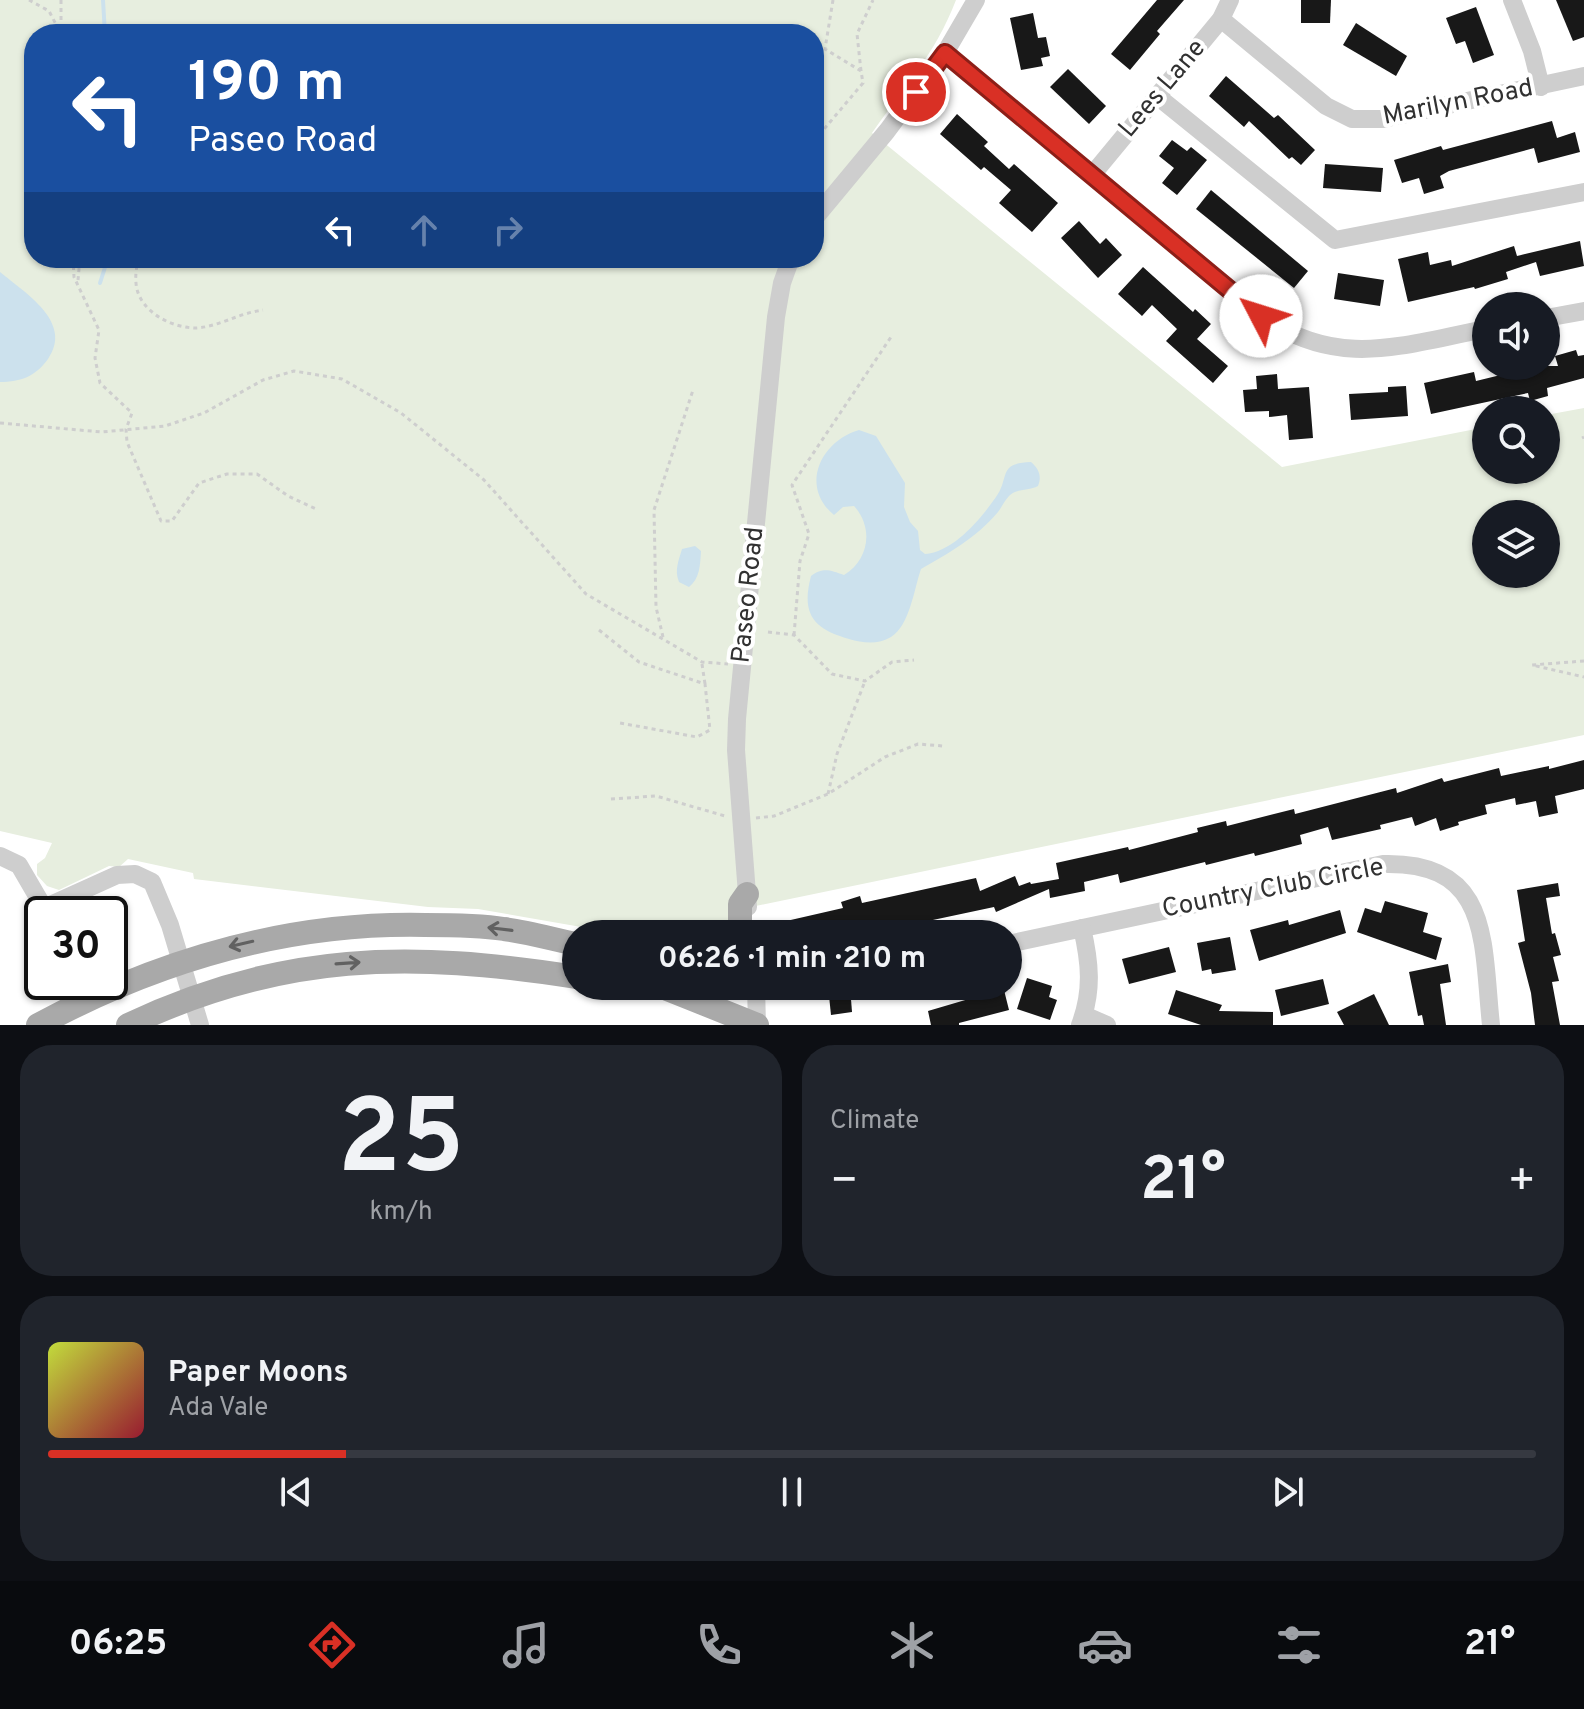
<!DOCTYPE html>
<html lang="en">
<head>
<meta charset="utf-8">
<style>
	:root { --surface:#171b24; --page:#20242c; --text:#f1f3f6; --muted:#9ea1a6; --line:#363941; --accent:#d93025 }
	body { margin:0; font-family:Overpass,sans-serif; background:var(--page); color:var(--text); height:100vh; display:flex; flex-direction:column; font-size:30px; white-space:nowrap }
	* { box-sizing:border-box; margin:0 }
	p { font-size:26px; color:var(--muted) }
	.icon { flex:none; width:44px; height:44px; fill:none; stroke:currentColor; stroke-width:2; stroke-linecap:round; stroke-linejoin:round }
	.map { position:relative; height:1025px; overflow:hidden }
	.side { display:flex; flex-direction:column; gap:20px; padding:20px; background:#0d0f14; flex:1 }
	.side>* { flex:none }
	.top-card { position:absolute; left:24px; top:24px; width:800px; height:244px; border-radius:32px; box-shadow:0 2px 6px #0004; background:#1a4fa0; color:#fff; overflow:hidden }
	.fabs { position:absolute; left:1472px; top:292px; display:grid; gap:16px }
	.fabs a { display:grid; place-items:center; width:88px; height:88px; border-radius:50%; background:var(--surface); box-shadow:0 2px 6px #0004; font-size:40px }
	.speed { position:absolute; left:24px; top:896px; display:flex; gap:16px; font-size:40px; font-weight:700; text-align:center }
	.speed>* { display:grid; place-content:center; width:104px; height:104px; border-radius:50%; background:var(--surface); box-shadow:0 2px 6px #0004; line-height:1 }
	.speed .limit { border:4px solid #111; border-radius:12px; background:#fff; color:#111 }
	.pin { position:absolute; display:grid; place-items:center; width:68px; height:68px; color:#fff; margin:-34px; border:4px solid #fff; border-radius:50%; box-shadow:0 2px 8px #0007 }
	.me { position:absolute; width:88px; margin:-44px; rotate:310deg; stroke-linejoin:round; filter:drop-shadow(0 0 6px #0008) }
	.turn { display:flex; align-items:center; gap:28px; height:168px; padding:0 32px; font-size:36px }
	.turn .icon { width:104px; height:104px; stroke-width:2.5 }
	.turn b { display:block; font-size:56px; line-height:68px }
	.lanes { display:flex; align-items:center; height:76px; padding:0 32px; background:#0003; justify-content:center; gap:40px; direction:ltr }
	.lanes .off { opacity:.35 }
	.big { font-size:60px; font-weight:700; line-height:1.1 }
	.side .tile { flex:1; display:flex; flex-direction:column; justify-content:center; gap:12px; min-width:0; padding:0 28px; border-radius:32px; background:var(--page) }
	.side .dial { align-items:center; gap:0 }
	.dial b { font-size:104px; line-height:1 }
	.song { display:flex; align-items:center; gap:24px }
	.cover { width:96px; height:96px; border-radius:12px; background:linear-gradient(135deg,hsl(70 70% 55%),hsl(350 70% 35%)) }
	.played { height:8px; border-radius:4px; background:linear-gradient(90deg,var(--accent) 20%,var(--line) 20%) }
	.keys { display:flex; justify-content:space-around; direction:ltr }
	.heat { display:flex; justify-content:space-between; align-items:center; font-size:44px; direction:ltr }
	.side .tiles { flex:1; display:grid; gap:20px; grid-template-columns:1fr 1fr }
	.tile:last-child { grid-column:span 2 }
	.trip { position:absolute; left:562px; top:920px; width:460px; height:80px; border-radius:40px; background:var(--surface); box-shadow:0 2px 6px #0004; font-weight:700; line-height:80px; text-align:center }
	.tabs { display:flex; height:128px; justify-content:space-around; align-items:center; background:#090b0e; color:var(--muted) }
	.tabs .icon { width:56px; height:56px }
	.tabs .selected { color:var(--accent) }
	.tabs b { font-size:36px; color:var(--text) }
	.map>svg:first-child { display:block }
	.green { fill:#e7eedf; fill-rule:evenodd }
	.water { fill:#cce1ed }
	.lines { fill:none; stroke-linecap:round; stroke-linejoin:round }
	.stream { stroke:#cce1ed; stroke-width:4 }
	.building { fill:#181818 }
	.path { stroke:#cecece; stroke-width:3; stroke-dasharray:4 4; stroke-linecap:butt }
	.minor { stroke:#cecece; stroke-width:18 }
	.major { stroke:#a9a9a9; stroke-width:24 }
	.oneway { stroke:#616161 }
	.route-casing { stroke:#8d1f18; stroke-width:20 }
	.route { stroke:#d93025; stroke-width:14 }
	.labels { text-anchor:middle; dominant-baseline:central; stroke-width:8; stroke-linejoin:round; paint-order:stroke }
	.street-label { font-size:26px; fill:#313131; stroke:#fff }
</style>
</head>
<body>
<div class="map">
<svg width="1584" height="1025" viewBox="0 0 1584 1025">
	<rect width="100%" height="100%" fill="#fff"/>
	<path class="green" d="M0,0H956C935,55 904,87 872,133L1282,467L1486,427V470H1546V415L1584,408V735L736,910V934H626L593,926L587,928L478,909L428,907L194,879L193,873L128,859L119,867L109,866L59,890L47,886L37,875V864L45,858L52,843L0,831ZM34,34H814V258H34ZM1486,514H1546V574H1486Z"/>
	<g class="water">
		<path d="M0,272C25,293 74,322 48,359C36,376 21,382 0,382Z"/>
		<path d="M859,430L876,436L905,483L904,507L910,522L918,531L920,550L925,554C953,552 980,520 996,497C1010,478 997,463 1031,462C1039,469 1042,476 1038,486C1029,491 1017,488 1009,496C1004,501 1002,507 998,512C976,538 949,553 921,569C914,589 910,625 891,637C878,645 863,643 849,639C813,629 801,614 811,576C823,567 830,570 844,575C869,560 874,528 854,506L843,507L834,515C799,486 821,441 859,430Z"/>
		<path d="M695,546L701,551C700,566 700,578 689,587L679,582C674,570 679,560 682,549Z"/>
	</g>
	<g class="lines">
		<g class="stream">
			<polyline points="103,0 105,34"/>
			<polyline points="100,283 108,258"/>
		</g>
	</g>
	<g class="building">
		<polygon points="1157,0 1184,0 1157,31 1160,34 1130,70 1111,54"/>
		<polygon points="1301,0 1331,0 1330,23 1301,23"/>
		<polygon points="1556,0 1584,0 1584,37 1573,41"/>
		<polygon points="1476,7 1494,55 1473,63 1465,41 1456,44 1446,18"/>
		<polygon points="1033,13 1038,38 1046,37 1050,56 1041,58 1043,66 1021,70 1010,18"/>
		<polygon points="1356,23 1407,56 1396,76 1343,45"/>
		<polygon points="1068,69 1106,106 1089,124 1050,87"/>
		<polygon points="1226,76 1274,118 1278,115 1315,150 1301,165 1292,157 1289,159 1249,121 1244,127 1209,96"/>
		<polygon points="957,114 988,142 984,146 1009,169 1014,164 1058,203 1032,232 999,203 1011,190 984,167 981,170 940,134"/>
		<polygon points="1552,121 1557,138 1575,132 1580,152 1538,163 1534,148 1449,171 1440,176 1444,188 1424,194 1419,178 1402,183 1394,160 1441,146 1443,150"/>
		<polygon points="1172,140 1187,151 1191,147 1207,160 1177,195 1162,183 1174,168 1159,156"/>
		<polygon points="1325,164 1383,168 1381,192 1323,188"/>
		<polygon points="1211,190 1308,271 1294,288 1196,209"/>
		<polygon points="1079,221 1100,244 1106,238 1122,255 1098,278 1061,238"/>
		<polygon points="1580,241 1584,266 1540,276 1536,262 1506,272 1508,279 1475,289 1474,287 1408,302 1398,259 1428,252 1430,265 1451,260 1452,266 1514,246 1517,256"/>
		<polygon points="1143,267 1193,312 1195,309 1211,324 1197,339 1228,366 1213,383 1166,341 1177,329 1152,305 1142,316 1118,294"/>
		<polygon points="1338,273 1384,280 1380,306 1334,299"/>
		<polygon points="1576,350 1578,356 1584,355 1584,378 1547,388 1548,396 1530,401 1528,393 1431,414 1424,383 1474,372 1476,381 1513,372 1511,366 1558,366 1555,356"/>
		<polygon points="1277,374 1278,389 1309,387 1313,438 1289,440 1287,415 1269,417 1269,411 1245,412 1243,390 1257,389 1256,376"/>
		<polygon points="1406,386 1408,416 1351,420 1349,394 1388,392 1388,387"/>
		<polygon points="1584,760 1584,789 1555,796 1558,813 1539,817 1536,801 1516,805 1515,798 1485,805 1487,814 1458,822 1459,825 1440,831 1436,818 1415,826 1412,817 1380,825 1381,829 1332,840 1328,827 1300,835 1302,844 1255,856 1254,853 1206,865 1205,862 1120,883 1118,874 1084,882 1085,891 1050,898 1049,889 996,912 994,907 867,934 857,934 855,928 838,934 785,934 782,922 843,908 841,902 860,896 862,903 976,878 980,891 1015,876 1019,886 1030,882 1031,884 1059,879 1056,863 1128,847 1129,850 1198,832 1197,828 1226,821 1227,826 1294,809 1295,814 1396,788 1397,793 1442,778 1444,782 1499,768 1501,776 1549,766 1549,769"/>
		<polygon points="1558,883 1560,896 1546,898 1552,934 1555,933 1561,955 1553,957 1559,981 1552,982 1560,1025 1535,1025 1531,993 1518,943 1525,941 1517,890"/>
		<polygon points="1385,901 1428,913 1423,932 1442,938 1436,960 1357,932 1365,908 1381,913"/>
		<polygon points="1340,910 1346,933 1259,961 1250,930 1288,920 1289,925"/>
		<polygon points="1230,937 1236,970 1212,974 1211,969 1202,971 1197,943"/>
		<polygon points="1169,947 1176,972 1129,984 1122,959"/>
		<polygon points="1448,964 1451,982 1440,984 1446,1025 1424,1025 1422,1015 1418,1016 1409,972"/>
		<polygon points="1027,978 1052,986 1049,997 1057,1000 1050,1020 1017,1009"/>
		<polygon points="1323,979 1329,1004 1281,1016 1275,990"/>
		<polygon points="828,986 850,986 852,1012 831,1015"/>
		<polygon points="988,986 1003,986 1009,1010 959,1023 959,1025 931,1025 928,1011 989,993"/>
		<polygon points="1176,990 1222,1005 1219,1011 1273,1012 1273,1025 1201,1025 1168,1014"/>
		<polygon points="1374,994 1389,1025 1344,1025 1337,1012"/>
	</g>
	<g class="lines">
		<g class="path">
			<polyline points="29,0 49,11 61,34"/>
			<polyline points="61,0 61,30"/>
			<polyline points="861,71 857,34 873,0"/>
			<polyline points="814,141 863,83 861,71 825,49 833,0"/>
			<polyline points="73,258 74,277 99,330 95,358 100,383 132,413 126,429 127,442 161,521 172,521 199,483 227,474 257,474 288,496 316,509"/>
			<path d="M138,258C137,266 135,275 136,283C138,311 171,328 196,328C218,327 239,313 263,310"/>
			<polyline points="78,280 80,258"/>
			<polyline points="0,423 102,432 165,426 204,413 263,380 294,371 342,379 401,413 484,480 586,594 702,662 728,664"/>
			<polyline points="1582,438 1584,437"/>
			<polyline points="599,630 639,662 705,684 710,730 697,737 620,723"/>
			<polyline points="768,632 794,635 832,674 865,681 892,662 914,660"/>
			<polyline points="794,635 800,561 809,534 792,485 891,337"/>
			<polyline points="663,637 656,607 654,510 693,390"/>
			<polyline points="1584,661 1532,665 1584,677"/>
			<polyline points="702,664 705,684"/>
			<polyline points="828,794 837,754 865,681"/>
			<polyline points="611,799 656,796 725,816"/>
			<polyline points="756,818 774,816 828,794 885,757 918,744 943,746"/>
		</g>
		<g class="minor">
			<polyline points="1512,0 1532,51 1541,87"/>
			<polyline points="1221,19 1326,106 1352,119 1383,119 1584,76"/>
			<path d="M945,53L1261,316C1340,370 1400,345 1486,329"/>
			<polyline points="1157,96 1335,240 1584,192"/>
			<polyline points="1092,175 1221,19 1230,0"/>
			<polyline points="814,219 887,131 945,53 976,0"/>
			<polyline points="1546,318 1584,311"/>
			<polyline points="0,856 19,865 44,908 117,875 135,874 152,882 170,925 200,1025"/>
			<polyline points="748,907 736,750 737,719 776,317 782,283 791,258"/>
			<path d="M1008,944L1383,864C1492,861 1482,943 1491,1025"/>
			<polyline points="756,986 757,1025"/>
			<polyline points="1084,1015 1107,1025"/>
			<path d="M1080,1025C1093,991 1090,962 1082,928"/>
		</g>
		<g class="major">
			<polyline points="740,934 740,904 747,894"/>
			<polyline points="660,986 757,1025"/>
			<path d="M38,1025C159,960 288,922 425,925C451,925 478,925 504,929C528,932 552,939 576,944"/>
			<path d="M128,1025C282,952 410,951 576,977"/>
		</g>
	</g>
	<defs><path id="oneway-shaft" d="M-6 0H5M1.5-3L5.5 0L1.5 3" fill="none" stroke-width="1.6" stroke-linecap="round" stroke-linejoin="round" transform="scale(2)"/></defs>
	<g class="oneway">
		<use href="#oneway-shaft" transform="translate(500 929) rotate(-173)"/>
		<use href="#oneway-shaft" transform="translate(241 944) rotate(167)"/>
		<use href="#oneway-shaft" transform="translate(348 963) rotate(-4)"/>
	</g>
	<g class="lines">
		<g class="route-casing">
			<polyline id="route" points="916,92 945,53 1261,316"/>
		</g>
		<use href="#route" class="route"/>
	</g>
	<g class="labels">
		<g class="street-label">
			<text transform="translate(1163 89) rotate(-50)">Lees Lane</text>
			<text transform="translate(1458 103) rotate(-11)">Marilyn Road</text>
			<text transform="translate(749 595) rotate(-84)">Paseo Road</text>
			<text transform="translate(1273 889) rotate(-11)">Country Club Circle</text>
		</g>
	</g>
</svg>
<div class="fabs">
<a><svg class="icon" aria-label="sound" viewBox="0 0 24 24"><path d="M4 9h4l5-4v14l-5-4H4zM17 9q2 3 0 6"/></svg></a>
<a><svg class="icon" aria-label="search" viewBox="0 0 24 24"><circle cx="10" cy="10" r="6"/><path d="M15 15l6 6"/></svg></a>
<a><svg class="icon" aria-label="layers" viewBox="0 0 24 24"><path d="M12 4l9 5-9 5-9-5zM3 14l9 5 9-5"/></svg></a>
</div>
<div class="speed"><div class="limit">30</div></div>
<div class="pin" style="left:916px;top:92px;background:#d93025"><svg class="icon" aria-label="arrive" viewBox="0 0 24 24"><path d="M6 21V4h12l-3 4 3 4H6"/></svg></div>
<svg class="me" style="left:1261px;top:316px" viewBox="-20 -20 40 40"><circle r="19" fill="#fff"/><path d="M0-13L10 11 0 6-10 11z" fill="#d93025"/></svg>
<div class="trip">06:26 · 1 min · 210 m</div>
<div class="top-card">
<div class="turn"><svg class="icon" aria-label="left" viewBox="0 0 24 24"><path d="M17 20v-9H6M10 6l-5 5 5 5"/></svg><div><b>190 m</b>Paseo Road</div></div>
<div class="lanes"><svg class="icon" aria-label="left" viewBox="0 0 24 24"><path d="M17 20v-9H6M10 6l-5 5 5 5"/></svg><svg class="icon off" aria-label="ahead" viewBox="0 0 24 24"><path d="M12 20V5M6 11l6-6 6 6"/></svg><svg class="icon off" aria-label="right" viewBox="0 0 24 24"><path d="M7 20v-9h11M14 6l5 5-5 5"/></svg></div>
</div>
</div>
<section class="side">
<div class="tiles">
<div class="tile dial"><b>25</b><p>km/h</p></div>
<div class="tile"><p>Climate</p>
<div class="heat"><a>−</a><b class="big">21°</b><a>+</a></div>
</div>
<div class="tile">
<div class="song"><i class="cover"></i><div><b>Paper Moons</b><p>Ada Vale</p></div></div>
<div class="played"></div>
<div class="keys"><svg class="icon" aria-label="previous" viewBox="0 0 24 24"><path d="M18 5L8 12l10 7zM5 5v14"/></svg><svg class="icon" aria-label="pause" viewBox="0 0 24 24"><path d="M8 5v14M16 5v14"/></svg><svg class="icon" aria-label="next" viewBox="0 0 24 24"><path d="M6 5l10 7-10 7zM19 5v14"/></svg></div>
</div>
</div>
</section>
<nav class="tabs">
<b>06:25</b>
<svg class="icon selected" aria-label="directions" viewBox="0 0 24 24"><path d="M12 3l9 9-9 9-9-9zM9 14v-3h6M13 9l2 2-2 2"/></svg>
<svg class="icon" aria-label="music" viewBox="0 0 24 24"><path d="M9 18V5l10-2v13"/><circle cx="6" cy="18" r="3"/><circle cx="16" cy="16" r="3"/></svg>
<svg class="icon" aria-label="phone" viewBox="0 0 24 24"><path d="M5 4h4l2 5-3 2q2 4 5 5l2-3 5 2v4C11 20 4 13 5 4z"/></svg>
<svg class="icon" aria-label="climate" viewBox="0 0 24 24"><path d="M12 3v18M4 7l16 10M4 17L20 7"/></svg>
<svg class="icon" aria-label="car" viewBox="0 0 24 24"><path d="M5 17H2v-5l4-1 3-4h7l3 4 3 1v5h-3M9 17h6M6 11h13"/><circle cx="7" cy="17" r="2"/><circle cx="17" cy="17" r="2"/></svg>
<svg class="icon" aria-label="filters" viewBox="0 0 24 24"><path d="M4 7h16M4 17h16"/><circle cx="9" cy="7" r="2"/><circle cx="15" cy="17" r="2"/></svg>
<b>21°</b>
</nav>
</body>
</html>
